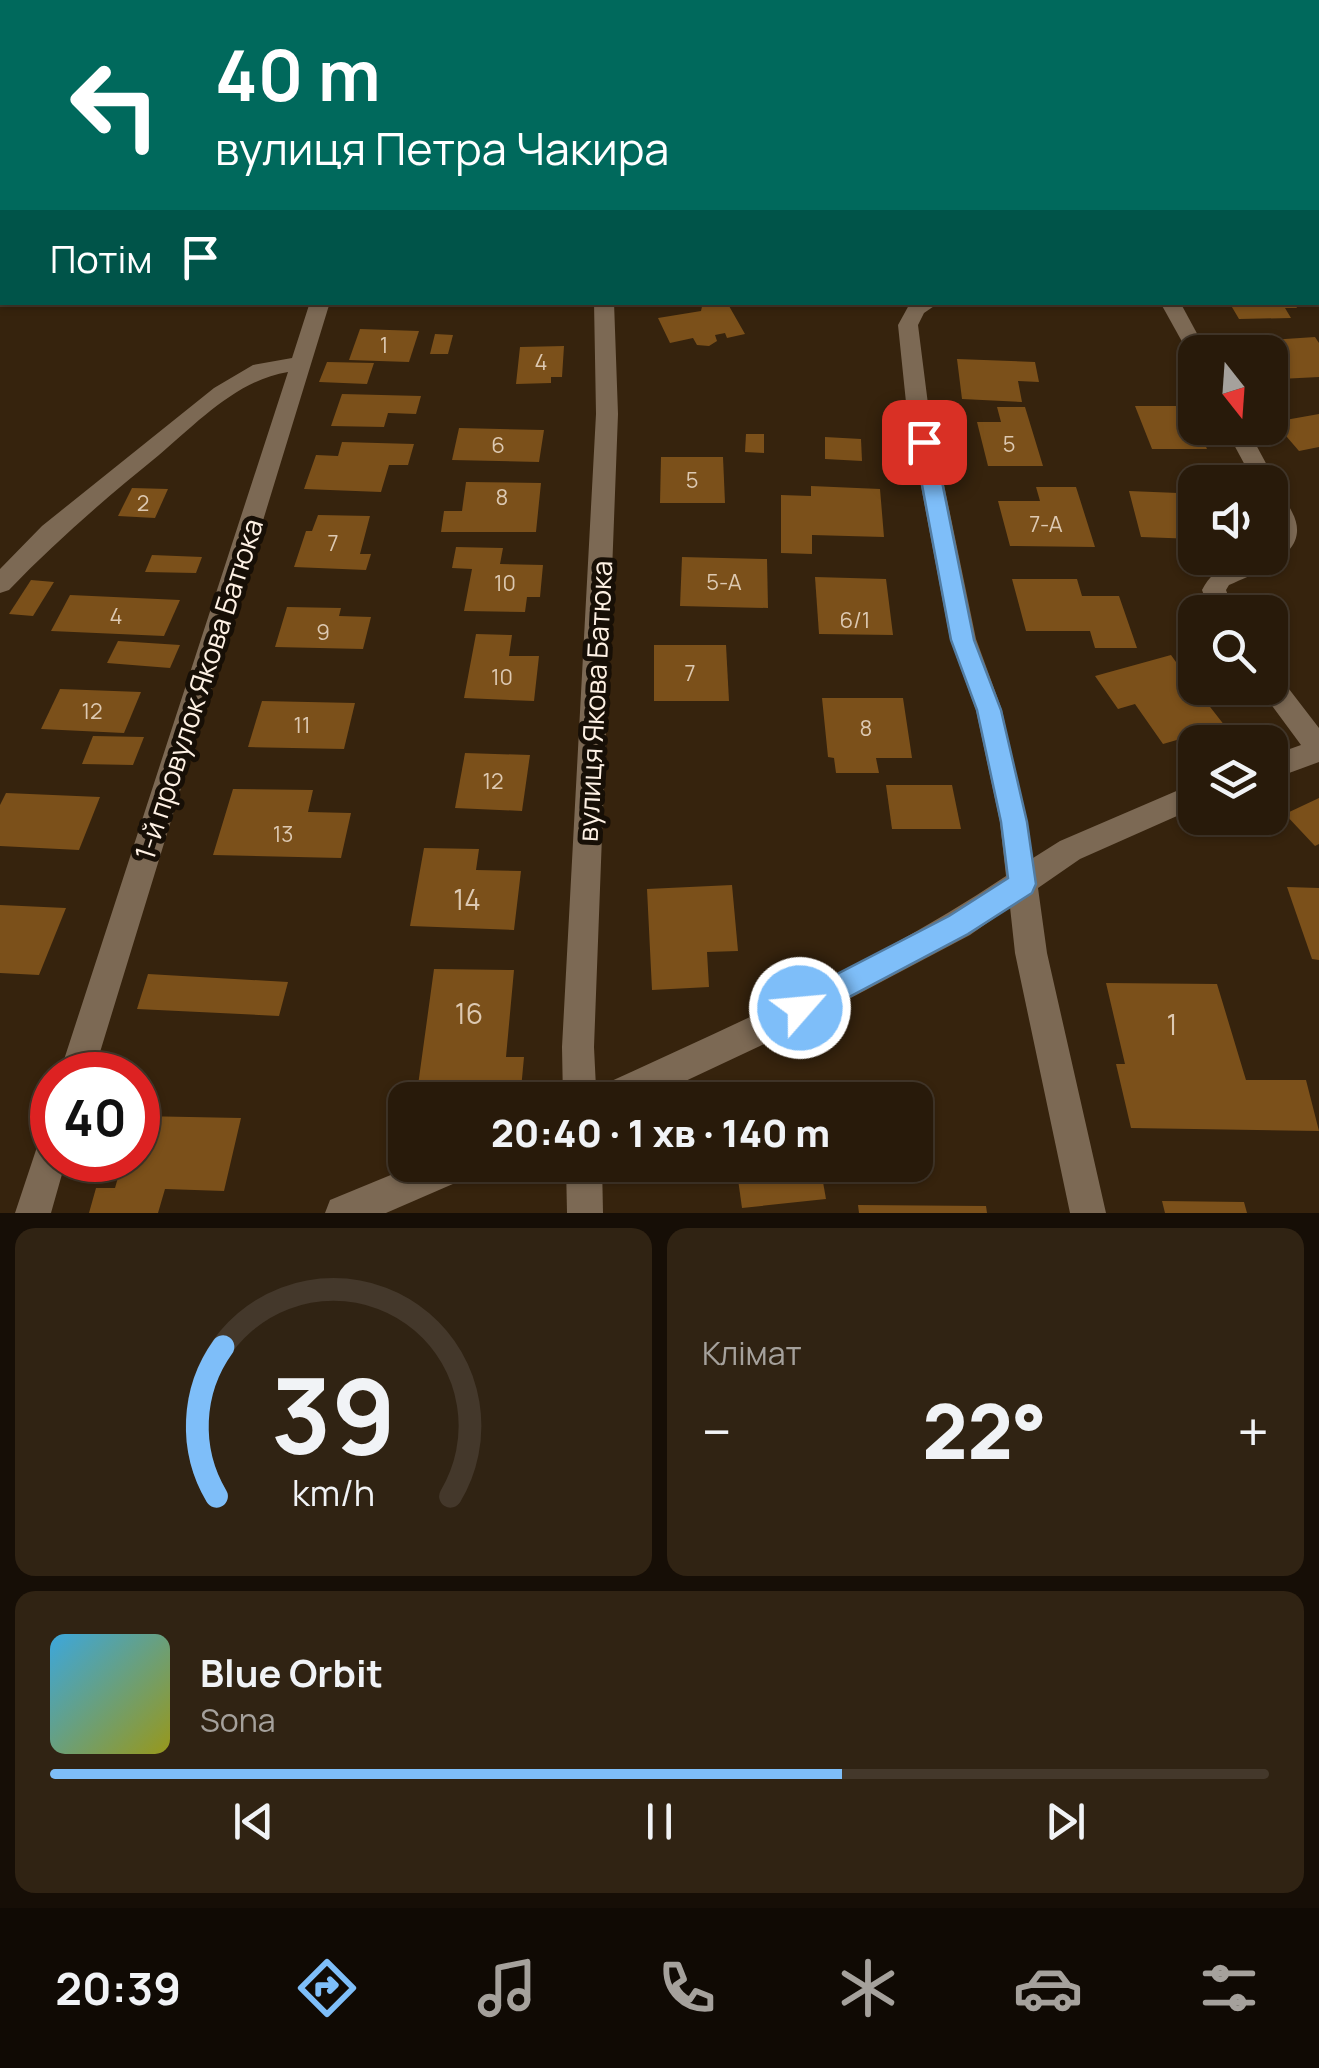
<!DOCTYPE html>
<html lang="uk">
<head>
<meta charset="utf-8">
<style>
	:root { --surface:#281a0a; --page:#302313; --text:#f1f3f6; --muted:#a5a19c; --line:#44382b; --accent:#7ebef9 }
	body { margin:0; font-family:Manrope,sans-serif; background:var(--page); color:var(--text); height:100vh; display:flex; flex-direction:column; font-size:38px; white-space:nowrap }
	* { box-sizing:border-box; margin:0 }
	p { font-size:32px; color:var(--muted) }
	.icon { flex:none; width:55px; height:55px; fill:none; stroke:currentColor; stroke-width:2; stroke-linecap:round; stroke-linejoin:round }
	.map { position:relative; height:1213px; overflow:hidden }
	.sheet { display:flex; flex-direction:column; gap:15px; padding:15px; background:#160e06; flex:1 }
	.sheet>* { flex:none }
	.hud { position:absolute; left:0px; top:0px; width:1320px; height:305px; box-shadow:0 2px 8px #0004,0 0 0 2px var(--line); background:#00695c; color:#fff; overflow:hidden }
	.needle { width:65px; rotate:163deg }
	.buttons { position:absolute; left:1178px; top:335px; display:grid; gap:20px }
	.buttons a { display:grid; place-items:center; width:110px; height:110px; border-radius:20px; background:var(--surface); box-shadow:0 2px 8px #0004,0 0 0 2px var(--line); font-size:50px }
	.speed { position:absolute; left:30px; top:1052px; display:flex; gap:20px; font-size:50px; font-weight:700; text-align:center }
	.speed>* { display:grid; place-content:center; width:130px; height:130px; border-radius:50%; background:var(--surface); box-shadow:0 2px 8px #0004,0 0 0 2px var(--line); line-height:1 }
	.speed .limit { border:15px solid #d22; background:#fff; color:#111 }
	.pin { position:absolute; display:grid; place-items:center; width:85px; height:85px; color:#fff; margin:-42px; border-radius:20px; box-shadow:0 5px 15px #0006 }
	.me { position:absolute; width:110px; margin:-55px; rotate:63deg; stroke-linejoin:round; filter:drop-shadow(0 0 8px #0008) }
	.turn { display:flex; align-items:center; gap:35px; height:210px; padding:0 50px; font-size:45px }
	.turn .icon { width:130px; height:130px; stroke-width:2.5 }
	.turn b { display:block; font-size:70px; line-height:85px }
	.then { display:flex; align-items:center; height:95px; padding:0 50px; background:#0003; gap:20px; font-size:38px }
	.big { font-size:75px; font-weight:800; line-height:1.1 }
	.sheet .widget { flex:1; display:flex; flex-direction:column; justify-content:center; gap:15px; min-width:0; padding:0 35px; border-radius:20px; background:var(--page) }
	.sheet .dial { align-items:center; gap:0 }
	.dial svg { height:260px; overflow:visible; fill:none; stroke:var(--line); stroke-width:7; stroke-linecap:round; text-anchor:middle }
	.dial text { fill:var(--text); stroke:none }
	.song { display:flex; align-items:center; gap:30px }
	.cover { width:120px; height:120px; border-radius:15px; background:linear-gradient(135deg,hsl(200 70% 55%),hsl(60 70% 35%)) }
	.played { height:10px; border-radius:5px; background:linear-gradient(90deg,var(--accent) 65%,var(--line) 65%) }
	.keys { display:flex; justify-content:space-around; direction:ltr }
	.heat { display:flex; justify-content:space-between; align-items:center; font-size:55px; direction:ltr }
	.sheet .tiles { flex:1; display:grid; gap:15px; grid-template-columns:1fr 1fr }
	.widget:last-child { grid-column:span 2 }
	.trip { position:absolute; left:388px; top:1082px; width:545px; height:100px; border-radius:20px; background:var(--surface); box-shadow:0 2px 8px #0004,0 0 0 2px var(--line); font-weight:800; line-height:100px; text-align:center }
	.tabs { display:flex; height:160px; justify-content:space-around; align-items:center; background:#100a04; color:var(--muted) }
	.tabs .icon { width:70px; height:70px }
	.tabs .current { color:var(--accent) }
	.tabs b { font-size:45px; color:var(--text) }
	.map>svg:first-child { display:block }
	.building { fill:#7b501a }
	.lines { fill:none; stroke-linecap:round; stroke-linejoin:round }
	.minor { fill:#7c6954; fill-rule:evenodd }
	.route { fill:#7ebef9; stroke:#527ca2; stroke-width:2.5 }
	.labels { text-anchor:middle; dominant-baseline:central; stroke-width:10; stroke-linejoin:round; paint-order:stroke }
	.number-label { font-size:22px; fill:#ddc9b2 }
	.street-label { font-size:28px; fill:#fef1e4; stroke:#170f06 }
	.near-number-label { font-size:28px; fill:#ddc9b2 }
</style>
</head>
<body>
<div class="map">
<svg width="1319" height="1213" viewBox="0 0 1319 1213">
	<rect width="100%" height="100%" fill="#36230d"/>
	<g class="building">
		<polygon points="703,302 729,306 745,334 727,338 725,333 715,335 717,341 709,346 697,345 693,338 670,343 658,318 701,311"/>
		<polygon points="1229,302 1294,302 1297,308 1285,308 1291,318 1239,319"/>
		<polygon points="360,329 419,331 409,362 349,360"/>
		<polygon points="435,334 453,335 448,354 430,354"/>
		<polygon points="1315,337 1319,343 1319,377 1280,379 1270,364 1270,352 1262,352 1254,341"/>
		<polygon points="564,346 562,377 551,377 551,383 516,384 520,347"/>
		<polygon points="957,359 1035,362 1039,382 1018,381 1022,402 962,399"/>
		<polygon points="327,362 374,363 367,384 319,382"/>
		<polygon points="342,394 421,396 416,414 388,413 384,427 331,426"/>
		<polygon points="1135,406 1188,406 1207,449 1152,449"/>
		<polygon points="997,407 1025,407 1043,466 988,466 977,422 1001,422"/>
		<polygon points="1319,414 1319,447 1299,451 1274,422"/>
		<polygon points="459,428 544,430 539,462 452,460"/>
		<polygon points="746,434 764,434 764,453 745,452"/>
		<polygon points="825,437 861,439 862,461 825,459"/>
		<polygon points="342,442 414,444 408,465 389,465 381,492 304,489 316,455 338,456"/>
		<polygon points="661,457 723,457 725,503 660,503"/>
		<polygon points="466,482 541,483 536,532 441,532 444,511 462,511"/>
		<polygon points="811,486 880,489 884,537 812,535 812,554 781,553 781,495 811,496"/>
		<polygon points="1036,487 1076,487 1095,547 1010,546 998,501 1040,501"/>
		<polygon points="132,488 168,489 155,518 118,516"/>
		<polygon points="1129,491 1178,493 1183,510 1191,510 1195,539 1141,537"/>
		<polygon points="318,515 370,516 360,554 371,554 366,570 294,567 306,531 312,531"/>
		<polygon points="456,547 503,548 500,564 543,565 540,597 527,597 525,612 464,611 472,569 452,568"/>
		<polygon points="152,555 202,557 196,573 145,572"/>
		<polygon points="682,557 767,559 768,608 680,606"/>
		<polygon points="815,577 886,579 893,635 819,634"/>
		<polygon points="1012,579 1077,579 1082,596 1119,596 1137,648 1095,648 1090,631 1026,631"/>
		<polygon points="31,580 54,582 33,616 9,614"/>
		<polygon points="70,595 180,600 164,636 51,631"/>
		<polygon points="287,607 341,608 339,616 371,617 363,649 275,647"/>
		<polygon points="476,634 512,635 509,656 539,656 534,701 464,698"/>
		<polygon points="118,641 180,645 170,668 107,663"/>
		<polygon points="654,645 726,645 729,701 654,701"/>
		<polygon points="1171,655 1181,669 1189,667 1195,675 1195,688 1205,688 1215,701 1207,703 1225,726 1163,744 1135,704 1118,709 1095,676"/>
		<polygon points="60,689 141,692 124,733 41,729"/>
		<polygon points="822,698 903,698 912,758 876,758 879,773 836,773 834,758 828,757"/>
		<polygon points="262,701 355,703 344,749 248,747"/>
		<polygon points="93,736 144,737 133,765 82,764"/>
		<polygon points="465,753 530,755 522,811 455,808"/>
		<polygon points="886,785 952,785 961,829 892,829"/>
		<polygon points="233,789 313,790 308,812 351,813 341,858 213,855"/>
		<polygon points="6,793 100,797 79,850 0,846 0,805"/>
		<polygon points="1319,798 1319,844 1315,846 1285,814"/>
		<polygon points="424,848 479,849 476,870 521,871 514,930 410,926"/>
		<polygon points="732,885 738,951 707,952 709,987 652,990 647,889"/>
		<polygon points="1287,887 1319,888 1319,960 1312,959"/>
		<polygon points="0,905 66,908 39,975 0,973"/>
		<polygon points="434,969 514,970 506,1057 524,1057 520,1100 416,1100"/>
		<polygon points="148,974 288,982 279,1016 137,1009"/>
		<polygon points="1106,983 1217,984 1246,1080 1306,1080 1319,1131 1131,1128 1116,1064 1125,1064"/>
		<polygon points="138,1116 241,1118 224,1191 165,1189 158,1213 89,1213 96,1188 115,1188 123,1160 138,1160"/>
		<polygon points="736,1165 820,1165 826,1199 742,1208"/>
		<polygon points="1162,1201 1244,1202 1247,1213 1165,1213"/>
		<polygon points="858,1205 986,1206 987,1213 859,1213"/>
	</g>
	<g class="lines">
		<g class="minor">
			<polygon points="1057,0 1079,0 1080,2 1059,2"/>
			<polygon points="1282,0 1299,0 1300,2 1284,2"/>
			<rect x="1318" y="13" width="1" height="8"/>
			<rect x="1318" y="120" width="1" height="11"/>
			<polygon points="2,129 2,139 0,140 0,130"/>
			<polygon points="1319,206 1319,217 1318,217 1318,206"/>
			<path d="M310,302H330L93,1075H59L288,372C237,380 197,423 159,455C106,498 56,541 9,590L0,593V569L42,526L214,388L253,365L292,358Z"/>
			<path d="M594,302H614L618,414L594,1047L596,1088C736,1024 879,961 1006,876L1000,822L976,710L950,639L907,412L898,325L909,305L940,302L924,313L918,325L929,412L976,639L1002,710L1033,858L1060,841L1195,783V808L1080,859L1038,888L1047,953L1106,1213H1070L1015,953L1010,907L970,935L760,1046L645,1100H563L562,1047L596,414Z"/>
			<polygon points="1160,302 1180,302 1207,352 1190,356"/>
			<path d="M1225,428H1247L1276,482L1274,485C1282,492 1287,502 1292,512C1314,553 1259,571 1229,585L1226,590L1234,612H1210L1202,590C1216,563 1241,558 1270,558V540L1275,534L1270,514V482H1254Z"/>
			<polygon points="1270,673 1279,676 1319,728 1319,762 1270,780 1270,756 1301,745 1259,688 1270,688"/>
			<polygon points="52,1133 52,1160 66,1160 51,1213 15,1213 40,1138"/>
			<polygon points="415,1165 475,1165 469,1177 386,1213 325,1213 330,1200"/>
			<polygon points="566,1165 602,1165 603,1213 567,1213"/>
		</g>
	</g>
	<polygon class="route" points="924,435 934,442 974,640 1001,710 1027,822 1036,884 1032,893 968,934 800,1023 789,1018 785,1008 789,999 949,916 1008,878 1001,822 977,710 951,640 914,442"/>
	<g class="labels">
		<g class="number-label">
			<text x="384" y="345">1</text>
			<text x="541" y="362">4</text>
			<text x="1009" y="444">5</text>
			<text x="498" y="445">6</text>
			<text x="692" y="480">5</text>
			<text x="502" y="497">8</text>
			<text x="143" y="503">2</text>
			<text x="1046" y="524">7-А</text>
			<text x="333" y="543">7</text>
			<text x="724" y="582">5-А</text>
			<text x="505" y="583">10</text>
			<text x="116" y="616">4</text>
			<text x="855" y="620">6/1</text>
			<text x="323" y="632">9</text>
			<text x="690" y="673">7</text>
			<text x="502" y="677">10</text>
			<text x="92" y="711">12</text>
			<text x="302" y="725">11</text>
			<text x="866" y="728">8</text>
			<text x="493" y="781">12</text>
			<text x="283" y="834">13</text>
		</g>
		<g class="street-label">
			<text transform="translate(198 689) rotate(-72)">1-й провулок Якова Батюка</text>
			<text transform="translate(594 701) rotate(-87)">вулиця Якова Батюка</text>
		</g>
		<g class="near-number-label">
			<text x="467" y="899">14</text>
			<text x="469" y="1013">16</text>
			<text x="1172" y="1024">1</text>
		</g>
	</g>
</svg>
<div class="buttons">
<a><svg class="needle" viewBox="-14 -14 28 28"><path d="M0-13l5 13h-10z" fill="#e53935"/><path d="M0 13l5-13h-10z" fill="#a5a19c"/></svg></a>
<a><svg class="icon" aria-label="sound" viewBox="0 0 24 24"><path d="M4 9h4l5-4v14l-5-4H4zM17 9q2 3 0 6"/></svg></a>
<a><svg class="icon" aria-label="search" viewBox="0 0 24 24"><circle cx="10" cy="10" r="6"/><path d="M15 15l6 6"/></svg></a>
<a><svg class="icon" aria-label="layers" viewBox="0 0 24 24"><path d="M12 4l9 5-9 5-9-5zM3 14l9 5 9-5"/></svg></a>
</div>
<div class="speed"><div class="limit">40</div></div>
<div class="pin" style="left:924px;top:442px;background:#d93025"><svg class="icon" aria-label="arrive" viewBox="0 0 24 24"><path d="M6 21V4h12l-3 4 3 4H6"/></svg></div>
<svg class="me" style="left:800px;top:1008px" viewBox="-20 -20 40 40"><circle r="17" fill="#7ebef9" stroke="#fff" stroke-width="3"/><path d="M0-11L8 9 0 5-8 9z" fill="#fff"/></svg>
<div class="trip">20:40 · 1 хв · 140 m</div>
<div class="hud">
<div class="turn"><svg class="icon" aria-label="left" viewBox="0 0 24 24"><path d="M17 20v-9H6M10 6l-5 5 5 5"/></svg><div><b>40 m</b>вулиця Петра Чакира</div></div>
<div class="then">Потім<svg class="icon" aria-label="arrive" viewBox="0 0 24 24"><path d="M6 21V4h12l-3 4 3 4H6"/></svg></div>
</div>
</div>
<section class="sheet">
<div class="tiles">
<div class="widget dial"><svg viewBox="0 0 100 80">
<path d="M14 69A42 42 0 1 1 86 69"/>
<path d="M14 69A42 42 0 0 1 16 23" stroke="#7ebef9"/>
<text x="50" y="56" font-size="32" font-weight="700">39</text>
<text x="50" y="72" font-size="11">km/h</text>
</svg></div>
<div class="widget"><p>Клімат</p>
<div class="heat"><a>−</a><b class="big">22°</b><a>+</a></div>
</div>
<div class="widget">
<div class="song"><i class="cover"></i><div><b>Blue Orbit</b><p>Sona</p></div></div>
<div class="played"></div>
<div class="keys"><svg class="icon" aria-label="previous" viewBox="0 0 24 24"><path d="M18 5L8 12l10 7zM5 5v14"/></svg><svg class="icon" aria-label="pause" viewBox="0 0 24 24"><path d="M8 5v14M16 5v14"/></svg><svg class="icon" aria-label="next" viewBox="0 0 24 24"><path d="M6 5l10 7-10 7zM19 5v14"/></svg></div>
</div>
</div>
</section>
<nav class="tabs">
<b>20:39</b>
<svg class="icon current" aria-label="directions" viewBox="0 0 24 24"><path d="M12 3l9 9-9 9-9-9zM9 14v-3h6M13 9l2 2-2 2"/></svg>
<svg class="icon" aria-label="music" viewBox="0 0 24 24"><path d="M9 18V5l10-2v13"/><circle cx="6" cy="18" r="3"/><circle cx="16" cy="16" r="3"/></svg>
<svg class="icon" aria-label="phone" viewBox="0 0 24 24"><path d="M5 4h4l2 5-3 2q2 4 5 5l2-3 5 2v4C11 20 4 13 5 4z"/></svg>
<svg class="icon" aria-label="climate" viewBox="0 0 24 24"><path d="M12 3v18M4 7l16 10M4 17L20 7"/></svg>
<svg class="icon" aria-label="car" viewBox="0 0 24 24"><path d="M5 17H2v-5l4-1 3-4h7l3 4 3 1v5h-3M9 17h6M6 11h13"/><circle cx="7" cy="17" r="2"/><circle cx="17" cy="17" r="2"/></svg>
<svg class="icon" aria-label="filters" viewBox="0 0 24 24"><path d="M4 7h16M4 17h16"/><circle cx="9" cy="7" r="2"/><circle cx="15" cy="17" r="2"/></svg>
</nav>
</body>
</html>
